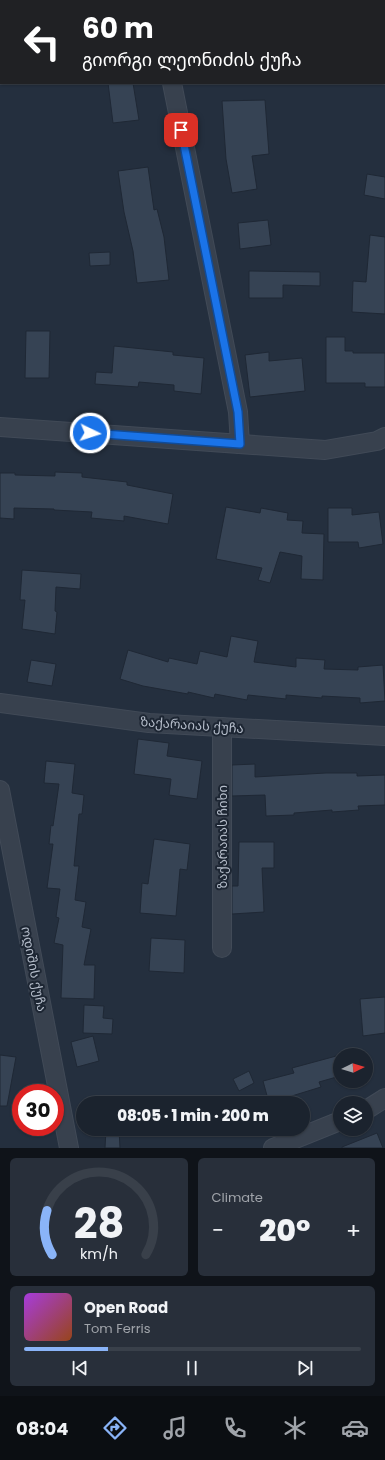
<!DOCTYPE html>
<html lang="en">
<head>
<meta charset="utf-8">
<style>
	:root { --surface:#1b232e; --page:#282f3a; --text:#f1f3f6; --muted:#a0a4aa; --line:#39404a; --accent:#8ab4f8 }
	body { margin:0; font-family:Poppins,"Noto Sans Georgian",sans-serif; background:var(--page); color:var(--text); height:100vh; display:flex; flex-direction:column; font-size:15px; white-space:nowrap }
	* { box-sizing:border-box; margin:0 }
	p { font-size:13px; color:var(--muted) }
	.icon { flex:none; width:22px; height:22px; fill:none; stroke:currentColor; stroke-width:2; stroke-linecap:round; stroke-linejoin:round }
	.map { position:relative; height:1148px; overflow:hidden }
	.side { display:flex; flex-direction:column; gap:10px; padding:10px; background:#0f1319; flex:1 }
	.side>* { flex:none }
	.hud { position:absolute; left:0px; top:0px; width:385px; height:84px; box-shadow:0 1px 3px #0004,0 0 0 1px var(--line); background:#202124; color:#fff; overflow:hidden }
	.needle { width:26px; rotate:85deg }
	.buttons { position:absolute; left:333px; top:1048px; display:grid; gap:8px }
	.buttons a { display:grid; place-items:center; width:40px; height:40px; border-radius:50%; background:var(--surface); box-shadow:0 1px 3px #0004,0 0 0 1px var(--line); font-size:20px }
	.speed { position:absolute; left:12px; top:1084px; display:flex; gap:8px; font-size:20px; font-weight:700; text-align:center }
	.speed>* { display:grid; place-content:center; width:52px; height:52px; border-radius:50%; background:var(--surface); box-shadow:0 1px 3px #0004,0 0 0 1px var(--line); line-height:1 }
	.speed .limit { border:6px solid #d22; background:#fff; color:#111 }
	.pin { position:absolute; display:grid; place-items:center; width:34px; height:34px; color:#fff; margin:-17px; border-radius:8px; box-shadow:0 2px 6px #0006 }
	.me { position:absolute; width:44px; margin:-22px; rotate:94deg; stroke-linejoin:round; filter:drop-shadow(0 0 3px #0008) }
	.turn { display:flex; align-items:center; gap:14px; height:84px; padding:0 16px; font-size:18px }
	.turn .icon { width:52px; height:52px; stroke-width:2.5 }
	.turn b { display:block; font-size:28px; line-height:34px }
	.big { font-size:30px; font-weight:800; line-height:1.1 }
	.side .widget { flex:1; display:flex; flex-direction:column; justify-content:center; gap:6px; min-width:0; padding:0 14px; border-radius:6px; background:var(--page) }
	.side .dial { align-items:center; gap:0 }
	.dial svg { height:104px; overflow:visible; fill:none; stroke:var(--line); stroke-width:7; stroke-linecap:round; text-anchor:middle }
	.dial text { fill:var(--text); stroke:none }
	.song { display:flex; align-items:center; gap:12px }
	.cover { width:48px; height:48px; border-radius:6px; background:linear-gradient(135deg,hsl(280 70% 55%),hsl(20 70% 35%)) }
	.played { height:4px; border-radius:2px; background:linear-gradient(90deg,var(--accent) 25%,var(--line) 25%) }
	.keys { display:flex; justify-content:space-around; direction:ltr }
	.heat { display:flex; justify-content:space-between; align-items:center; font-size:22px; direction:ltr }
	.side .tiles { flex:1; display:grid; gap:10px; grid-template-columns:1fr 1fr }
	.widget:last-child { grid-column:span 2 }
	.trip { position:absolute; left:76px; top:1096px; width:234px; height:40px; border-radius:20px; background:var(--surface); box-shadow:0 1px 3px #0004,0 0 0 1px var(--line); font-weight:800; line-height:40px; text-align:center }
	.tab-bar { display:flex; height:64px; justify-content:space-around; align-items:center; background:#0b0e12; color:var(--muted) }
	.tab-bar .icon { width:28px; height:28px }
	.tab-bar .current { color:var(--accent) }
	.tab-bar b { font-size:18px; color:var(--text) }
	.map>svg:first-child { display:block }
	.building { fill:#364354; stroke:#1f2835 }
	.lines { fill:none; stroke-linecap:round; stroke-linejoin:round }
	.minor-casing { stroke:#414a57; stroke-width:20 }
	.minor { stroke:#38414e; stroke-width:18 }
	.route-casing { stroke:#114b97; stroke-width:10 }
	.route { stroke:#1a73e8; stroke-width:7 }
	.labels { text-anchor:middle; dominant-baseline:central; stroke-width:4; stroke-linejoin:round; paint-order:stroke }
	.street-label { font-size:13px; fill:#b4bcc9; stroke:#1d2633 }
</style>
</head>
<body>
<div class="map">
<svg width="385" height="1148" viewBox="0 0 385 1148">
	<rect width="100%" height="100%" fill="#242f3e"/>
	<g class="building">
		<polygon points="108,83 133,83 139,120 113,123"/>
		<polygon points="265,100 269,154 252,156 257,189 232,193 226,159 222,101"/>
		<polygon points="148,167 154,210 157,209 164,237 169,280 137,283 133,251 124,212 118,171"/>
		<polygon points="367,174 385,177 385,199 364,195"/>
		<polygon points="268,220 271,245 240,249 238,223"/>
		<polygon points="370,235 385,237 385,314 352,312 353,281 366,282"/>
		<polygon points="110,252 110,265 90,266 89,253"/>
		<polygon points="249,271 320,272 320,286 283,285 283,298 249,298"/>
		<polygon points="26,331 50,331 49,378 25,378"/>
		<polygon points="326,337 345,337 345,351 353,351 353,353 385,353 385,387 365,387 365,383 326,383"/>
		<polygon points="114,346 173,352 173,355 204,358 201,394 174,391 174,385 139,382 138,387 95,384 96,372 112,373"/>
		<polygon points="269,352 269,361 302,358 305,391 250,397 245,355"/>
		<polygon points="55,472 82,473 82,477 127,482 127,485 173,494 168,524 124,516 124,521 91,518 92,512 54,510 54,509 14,508 14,519 0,518 0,473 15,473 15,475 55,476"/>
		<polygon points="226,507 260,513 261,508 288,513 287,520 303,521 302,533 324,534 323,580 301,579 302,556 280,552 270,583 258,580 262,568 216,559"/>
		<polygon points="328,508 352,508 352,515 379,512 383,544 359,548 358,542 328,542"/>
		<polygon points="22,570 81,574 80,589 56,587 55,611 57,612 55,634 22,629 25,600 20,600"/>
		<polygon points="231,636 258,641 254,662 296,667 296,658 325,660 324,669 358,670 358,667 383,665 385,701 360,703 360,698 322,696 322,698 286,695 286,699 248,695 247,700 215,694 214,698 188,692 188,694 143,686 120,679 128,650 168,662 169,658 197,664 200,651 227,657"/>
		<polygon points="31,660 56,664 52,686 27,682"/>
		<polygon points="138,739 169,743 167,756 202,761 197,799 169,795 171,779 134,774"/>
		<polygon points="46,761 75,764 72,793 84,795 82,814 79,814 74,866 79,866 75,900 86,902 82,927 91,929 84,965 95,965 94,999 61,998 63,945 54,943 59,918 56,917 60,889 47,888 53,844 49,844 51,825 53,826 59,784 44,783"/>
		<polygon points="255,764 255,777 326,773 357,773 357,776 385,775 385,805 358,806 359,810 332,812 332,810 294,813 294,815 266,816 265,795 232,796 232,765"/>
		<polygon points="154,839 190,844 187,870 180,869 176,916 140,913 142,883 148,884"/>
		<polygon points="239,842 274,842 274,868 262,868 264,912 232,914 232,886 238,886"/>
		<polygon points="151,938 185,940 184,973 149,971"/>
		<polygon points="385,997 385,1033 363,1036 360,999"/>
		<polygon points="84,1005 104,1006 103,1018 113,1019 112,1034 83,1033"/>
		<polygon points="93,1036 99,1061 77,1067 71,1042"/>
		<polygon points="0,1055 16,1057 7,1106 0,1106"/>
		<polygon points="340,1055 340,1076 319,1082 321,1087 269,1103 263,1081 294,1073 292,1068"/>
		<polygon points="249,1071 254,1083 239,1091 233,1079"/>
		<polygon points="106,1129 119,1129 120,1148 105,1148"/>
		<polygon points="377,1133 383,1148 342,1148 342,1147"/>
	</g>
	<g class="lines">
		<g class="minor-casing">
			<g id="minor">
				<polyline points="155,0 156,1"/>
				<polyline points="172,83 238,412 240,444"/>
				<polyline points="0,427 325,450 377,441 385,437"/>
				<polyline points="0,703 149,723 385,736"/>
				<polyline points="222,727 222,948"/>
				<polyline points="0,790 69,1148"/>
				<polyline points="366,1110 385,1098"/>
				<polyline points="273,1148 340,1121"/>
			</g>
		</g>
		<use href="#minor" class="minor"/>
	</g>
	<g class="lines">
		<g class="route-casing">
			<polyline id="route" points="90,433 240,444 238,412 181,130"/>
		</g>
		<use href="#route" class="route"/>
	</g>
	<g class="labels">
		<g class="street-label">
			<text transform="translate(192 725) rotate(4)">ზაქარაიას ქუჩა</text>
			<text transform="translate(222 837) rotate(-90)">ზაქარაიას ჩიხი</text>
			<text transform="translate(34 969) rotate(79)">ოდიშის ქუჩა</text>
		</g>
	</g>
</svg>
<div class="buttons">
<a><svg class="needle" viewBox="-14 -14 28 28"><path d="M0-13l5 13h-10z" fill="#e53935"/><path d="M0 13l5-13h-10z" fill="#a0a4aa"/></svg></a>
<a><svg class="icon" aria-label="layers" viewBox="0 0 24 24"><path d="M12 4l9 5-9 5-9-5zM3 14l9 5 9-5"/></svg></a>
</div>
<div class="speed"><div class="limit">30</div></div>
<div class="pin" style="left:181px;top:130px;background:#d93025"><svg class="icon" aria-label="arrive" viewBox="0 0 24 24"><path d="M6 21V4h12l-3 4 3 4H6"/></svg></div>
<svg class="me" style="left:90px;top:433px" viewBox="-20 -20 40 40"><circle r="17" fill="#1a73e8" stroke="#fff" stroke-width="3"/><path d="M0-11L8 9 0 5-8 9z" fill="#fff"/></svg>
<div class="trip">08:05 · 1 min · 200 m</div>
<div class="hud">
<div class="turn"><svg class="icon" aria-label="left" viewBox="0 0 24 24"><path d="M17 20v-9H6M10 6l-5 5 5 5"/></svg><div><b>60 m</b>გიორგი ლეონიძის ქუჩა</div></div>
</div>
</div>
<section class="side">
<div class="tiles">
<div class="widget dial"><svg viewBox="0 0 100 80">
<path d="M14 69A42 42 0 1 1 86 69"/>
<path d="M14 69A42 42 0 0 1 10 35" stroke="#8ab4f8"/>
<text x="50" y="56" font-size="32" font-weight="700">28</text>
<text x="50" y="72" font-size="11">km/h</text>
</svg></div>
<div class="widget"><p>Climate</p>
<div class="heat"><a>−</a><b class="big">20°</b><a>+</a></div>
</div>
<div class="widget">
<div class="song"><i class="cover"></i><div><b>Open Road</b><p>Tom Ferris</p></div></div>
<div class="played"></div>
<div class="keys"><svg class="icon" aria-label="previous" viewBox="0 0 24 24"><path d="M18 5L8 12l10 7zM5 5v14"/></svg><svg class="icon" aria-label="pause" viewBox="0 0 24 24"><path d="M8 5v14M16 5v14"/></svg><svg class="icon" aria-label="next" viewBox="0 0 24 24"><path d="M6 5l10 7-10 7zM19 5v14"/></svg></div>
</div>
</div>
</section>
<nav class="tab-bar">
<b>08:04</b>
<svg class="icon current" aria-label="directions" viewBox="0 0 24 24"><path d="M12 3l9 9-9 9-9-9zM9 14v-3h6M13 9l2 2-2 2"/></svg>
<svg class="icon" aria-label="music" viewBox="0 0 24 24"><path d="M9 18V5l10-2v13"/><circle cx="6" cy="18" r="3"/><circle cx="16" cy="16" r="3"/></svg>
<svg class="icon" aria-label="phone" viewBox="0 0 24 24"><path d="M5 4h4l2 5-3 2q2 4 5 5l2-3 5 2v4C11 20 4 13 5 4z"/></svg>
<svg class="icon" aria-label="climate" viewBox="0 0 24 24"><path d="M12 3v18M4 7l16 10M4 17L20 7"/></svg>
<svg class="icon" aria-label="car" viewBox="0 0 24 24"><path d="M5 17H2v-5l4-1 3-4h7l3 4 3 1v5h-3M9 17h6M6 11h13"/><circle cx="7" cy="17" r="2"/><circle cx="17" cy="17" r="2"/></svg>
</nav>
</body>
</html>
